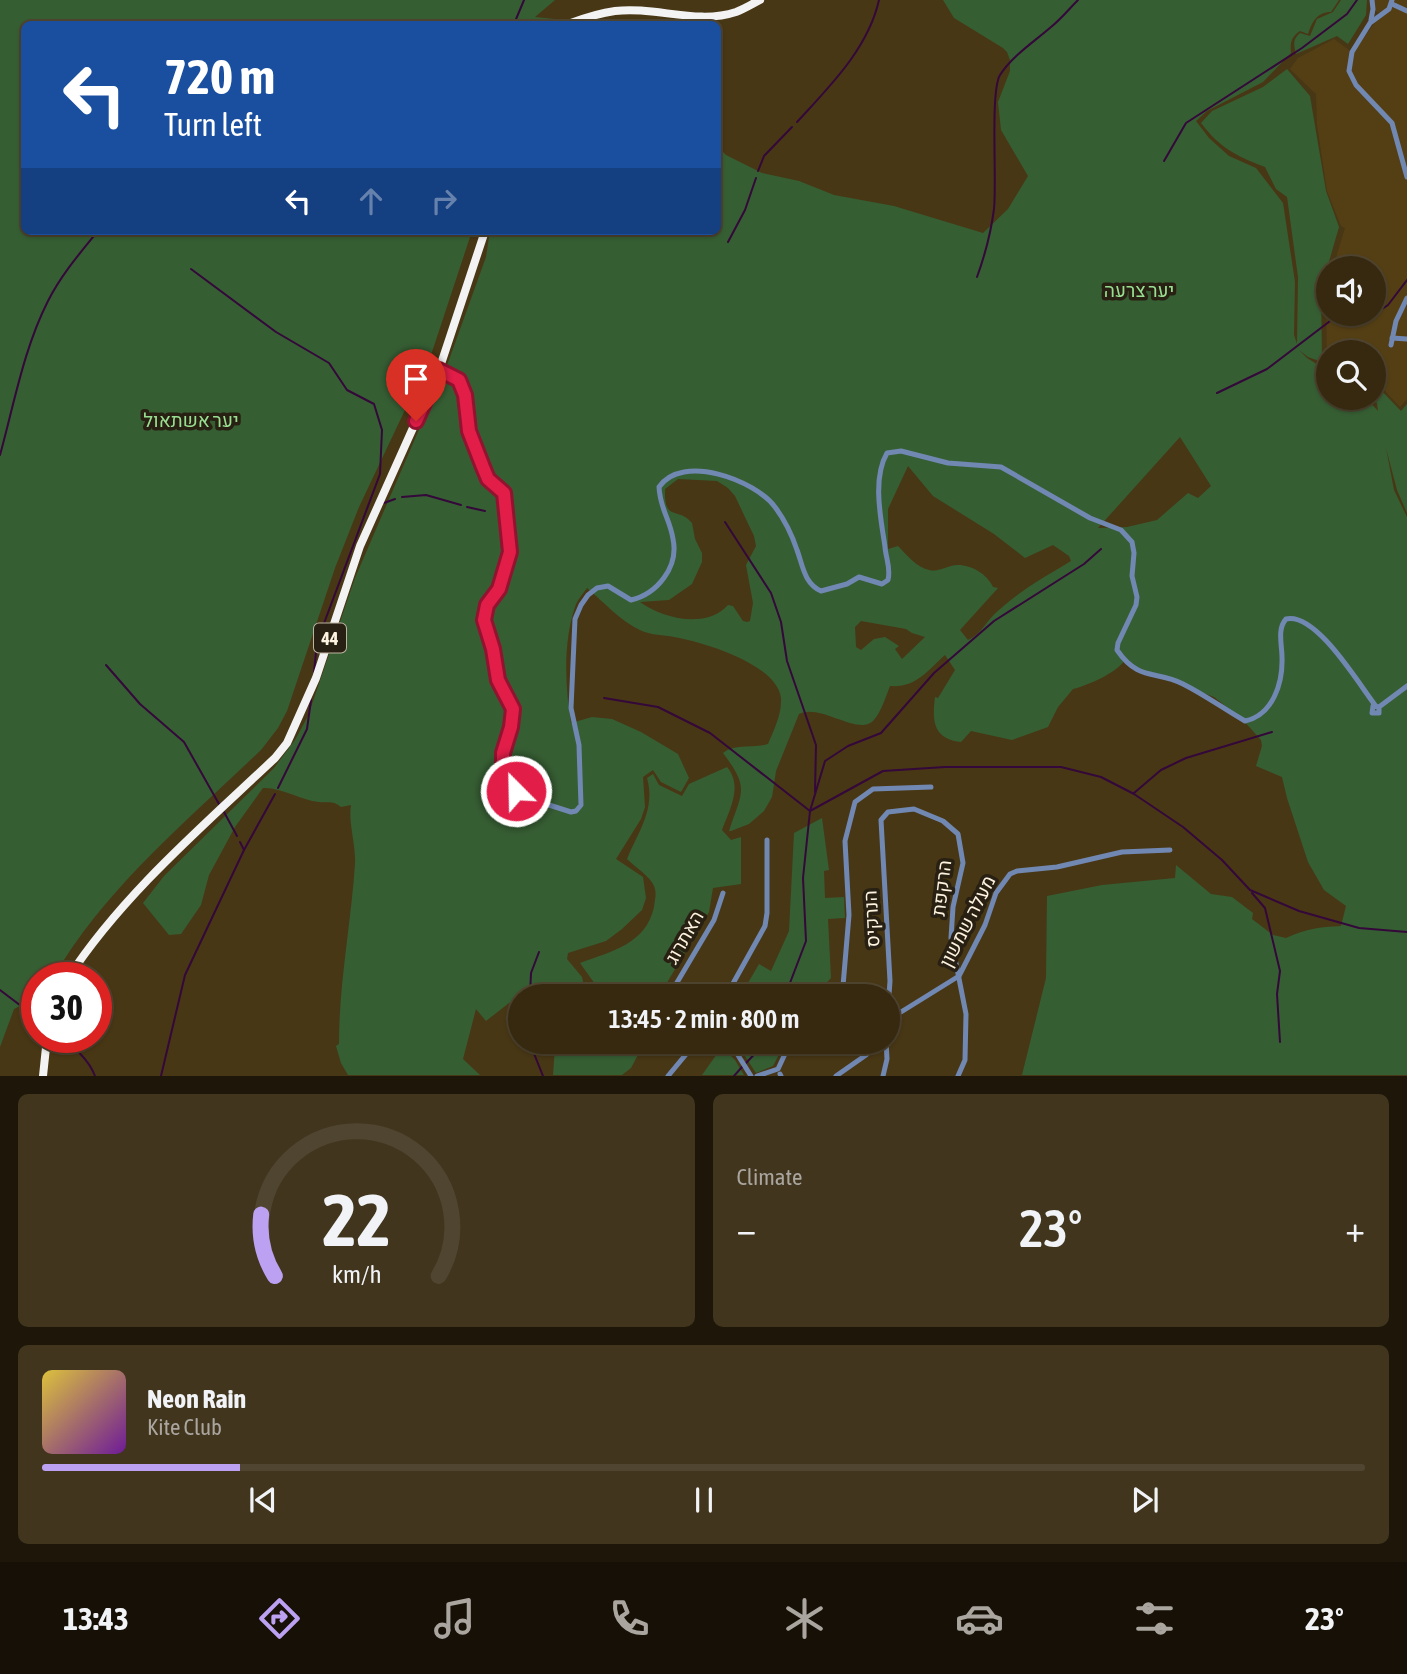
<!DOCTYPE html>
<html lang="en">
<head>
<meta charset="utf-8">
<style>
	:root { --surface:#362910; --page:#41351e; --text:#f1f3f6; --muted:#aaa69f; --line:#504530; --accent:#bca0f2 }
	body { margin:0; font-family:"Asap Condensed",Heebo,sans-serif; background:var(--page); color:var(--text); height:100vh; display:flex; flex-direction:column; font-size:26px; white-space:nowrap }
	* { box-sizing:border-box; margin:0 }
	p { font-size:23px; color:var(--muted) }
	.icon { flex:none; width:38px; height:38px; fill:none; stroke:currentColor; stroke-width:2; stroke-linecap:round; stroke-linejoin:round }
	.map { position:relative; height:1076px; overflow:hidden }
	.details { display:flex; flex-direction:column; gap:18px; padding:18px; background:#1e1709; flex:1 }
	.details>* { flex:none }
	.banner { position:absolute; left:21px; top:21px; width:700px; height:214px; border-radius:10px; box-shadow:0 2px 5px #0004,0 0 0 2px var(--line); background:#1a4fa0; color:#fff; overflow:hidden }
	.tools { position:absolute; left:1316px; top:256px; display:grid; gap:14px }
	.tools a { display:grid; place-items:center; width:70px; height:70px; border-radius:50%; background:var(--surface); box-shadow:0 2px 5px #0004,0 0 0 2px var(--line); font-size:35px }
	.speed { position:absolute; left:21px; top:962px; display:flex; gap:14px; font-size:35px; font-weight:700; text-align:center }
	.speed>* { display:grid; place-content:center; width:91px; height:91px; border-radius:50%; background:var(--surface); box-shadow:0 2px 5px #0004,0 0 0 2px var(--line); line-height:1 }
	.speed .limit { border:10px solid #d22; background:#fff; color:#111 }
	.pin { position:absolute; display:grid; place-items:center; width:60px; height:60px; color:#fff; margin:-72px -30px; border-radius:50% 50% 50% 0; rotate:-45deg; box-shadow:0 0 7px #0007 }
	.pin .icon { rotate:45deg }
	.me { position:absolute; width:77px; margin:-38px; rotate:337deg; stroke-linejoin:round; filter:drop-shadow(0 0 5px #0008) }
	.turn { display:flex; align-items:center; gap:24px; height:147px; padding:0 28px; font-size:32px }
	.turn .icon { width:91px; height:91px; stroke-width:2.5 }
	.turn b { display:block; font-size:49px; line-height:60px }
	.lanes { display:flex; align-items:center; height:66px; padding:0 28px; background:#0003; justify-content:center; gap:35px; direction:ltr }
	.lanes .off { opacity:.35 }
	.big { font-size:52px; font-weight:600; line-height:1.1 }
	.details .widget { flex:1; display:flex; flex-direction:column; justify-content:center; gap:10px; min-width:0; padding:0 24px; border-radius:10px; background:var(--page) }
	.details .dial { align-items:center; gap:0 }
	.dial svg { height:182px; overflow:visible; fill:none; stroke:var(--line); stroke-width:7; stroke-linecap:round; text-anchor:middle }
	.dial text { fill:var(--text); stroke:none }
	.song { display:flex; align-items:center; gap:21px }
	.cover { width:84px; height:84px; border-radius:10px; background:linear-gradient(135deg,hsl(50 70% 55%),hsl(280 70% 35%)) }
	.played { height:7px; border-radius:4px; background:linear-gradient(90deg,var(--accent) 15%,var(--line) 15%) }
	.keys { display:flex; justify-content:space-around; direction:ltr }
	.heat { display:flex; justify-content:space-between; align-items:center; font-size:38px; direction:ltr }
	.details .tiles { flex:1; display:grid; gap:18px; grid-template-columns:1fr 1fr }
	.widget:last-child { grid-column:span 2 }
	.trip { position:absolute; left:508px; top:984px; width:392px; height:70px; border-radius:35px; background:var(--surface); box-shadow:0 2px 5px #0004,0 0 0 2px var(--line); font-weight:600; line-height:70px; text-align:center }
	.tabs { display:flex; height:112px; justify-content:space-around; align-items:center; background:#161006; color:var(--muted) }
	.tabs .icon { width:49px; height:49px }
	.tabs .current { color:var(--accent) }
	.tabs b { font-size:32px; color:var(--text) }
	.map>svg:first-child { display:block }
	.built { fill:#543f15 }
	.green { fill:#365e33; fill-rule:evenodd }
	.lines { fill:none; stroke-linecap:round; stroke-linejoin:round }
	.stream { stroke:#34083a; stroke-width:2 }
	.minor { stroke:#7188b3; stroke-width:5 }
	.highway { stroke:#f3f3f3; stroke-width:8 }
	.route-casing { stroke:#92132f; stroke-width:18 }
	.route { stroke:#e11d48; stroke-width:12 }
	.labels { text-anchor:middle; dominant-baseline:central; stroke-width:7; stroke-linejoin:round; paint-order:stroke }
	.shield { fill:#282012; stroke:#beb4a2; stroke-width:2 }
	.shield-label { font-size:18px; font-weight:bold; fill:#fef3e0 }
	.park-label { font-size:19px; fill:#98df91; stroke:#282012 }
	.street-label { font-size:19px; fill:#fef3e0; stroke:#282012 }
</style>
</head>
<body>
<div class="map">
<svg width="1407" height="1076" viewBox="0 0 1407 1076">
	<rect width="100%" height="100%" fill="#483715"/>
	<polygon class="built" points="1370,0 1407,0 1407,399 1400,407 1374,379 1374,352 1328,352 1327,366 1326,292 1328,283 1328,313 1374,313 1374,268 1333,268 1345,228 1341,226 1327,191 1317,124 1316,94 1290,69 1298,58 1334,39 1353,53 1382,13 1376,12"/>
	<g class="green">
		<path d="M0,0H555L535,17L555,19L547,24H24V231H472L431,355L359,507L335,568L287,711L278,728L261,750C188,820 104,889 53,978H37V1008L22,1005L14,1009L0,1047Z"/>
		<path d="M943,0H1339L1331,12C1317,12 1312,22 1308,34L1300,31C1291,37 1290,43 1291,53L1263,82L1207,111L1196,121L1209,138L1229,156L1256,168L1283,203L1295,282L1294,335L1297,344L1298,277L1287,197L1276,189L1265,167C1236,156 1220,148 1201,123L1212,111L1263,87L1287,69L1310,96L1326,191L1339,227L1321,289L1322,362L1308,357L1299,350L1307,358L1328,371V397H1365L1378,411L1377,403L1371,397H1374V383L1401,411L1407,404V513L1397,490L1386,448L1394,490L1407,517V1075H1022L1046,978L1047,896L1102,885L1175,878L1176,865L1211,894L1232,897L1253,913L1252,919L1273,935L1286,938C1305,929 1320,927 1341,926L1346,906L1324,890L1308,862L1287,798L1282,777L1256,766L1262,746L1261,740L1243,720L1214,697L1144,671L1125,660C1116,673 1089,685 1073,689L1058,707L1048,727L1012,740L971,731L961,742C933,739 932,721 935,697L938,698L955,670L945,655C927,671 916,688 890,686C886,696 881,713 873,721C858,736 820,703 799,714L776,771L772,797L764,811L749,824L731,831H729C742,791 750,789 723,753C736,743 752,749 768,744C774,730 782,714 781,698C777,664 703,642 674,637C664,635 651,635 642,631C620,621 605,603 587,588C583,594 577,600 575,607C563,643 565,686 571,723L592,717L612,719L641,732L678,754L689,778L681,792L661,782L653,770L643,777L645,807L641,819L616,859L643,877L646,898L642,910L622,929L606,941L568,953L567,959L582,977L586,996H520V998L513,1000L486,1021L476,1009L463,1059L480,1075H348L341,1063L336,1046L339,1044C339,983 351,924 355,864C356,844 348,823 351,805L341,807C333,800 328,803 319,802C300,800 281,787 263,788L235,827L209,875L201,905L181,934L169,935L143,903L164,876L274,768L295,740L308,716L355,578L449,360L486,257L490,231H718V147L726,155L762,173L799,181L834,195L894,206L983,233L1008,209L1028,176L1001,130L998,102L1010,71V60L1007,52L1003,48L954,18ZM1180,437L1211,486L1198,498L1188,493L1157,520L1127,527L1098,528ZM908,466L933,496L994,534L1025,558L1053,545L1069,556L1071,561C1046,576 1021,590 999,610C987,619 982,634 968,640L960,630L998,588L993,587C986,572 966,562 951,566C943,568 937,572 929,570C916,567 907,555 898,546L888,549V509ZM678,479L717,481L728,488L735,496L754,536L756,546L746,565L753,603L750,621L747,622L743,621L733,606L728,605C707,629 663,619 640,602L669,600L692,584L702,562V553L695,539L692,523C678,506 664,523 665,489ZM861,621L906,629L912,633L925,637L902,659L895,649L899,646L885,637L874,639L861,650L856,647L855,627Z"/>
		<path d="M1341,0H1367L1366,15L1348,44L1337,36L1296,54C1294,45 1292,40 1300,33L1310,36L1317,19L1333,12Z"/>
		<path d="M727,767C743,786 730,809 722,830L731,840L741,837V884L713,888L709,912L659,996H597L595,984L580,963C612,951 646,944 654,907C655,899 657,893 654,886C650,876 635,867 627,859C638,832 656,809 647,778L653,774L659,785L682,796L689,784Z"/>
		<polygon points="822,818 829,870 824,871 825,898 844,897 845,918 828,919 831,978 814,996 729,996 732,991 741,995 759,964 771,971 789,931 794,833"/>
		<polygon points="548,1041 632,1041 640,1046 641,1049 631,1068 622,1075 553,1075 555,1047"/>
		<polygon points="731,1041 786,1041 773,1066 756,1073 739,1047"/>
		<polygon points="722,1047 735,1060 744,1075 702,1075"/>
	</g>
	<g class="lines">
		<g class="stream">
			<polyline points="514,24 524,0"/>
			<path d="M797,122C829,87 868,49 879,0"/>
			<polyline points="1164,161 1186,123 1302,48 1347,14 1357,0"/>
			<polyline points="758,171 764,156 792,127"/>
			<polyline points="728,242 745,210 756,178"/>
			<polyline points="191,269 276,332 329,363 347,390 374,404 382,430 380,474 317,642 314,672"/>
			<path d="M977,277C985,255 991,232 994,209C997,181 990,92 1000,75C1012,56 1035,41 1051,27C1061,19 1069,9 1078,0"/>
			<polyline points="1217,393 1267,369 1334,318 1376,313 1388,305 1407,280"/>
			<path d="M0,455C14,404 24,348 48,301C61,275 80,253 98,231"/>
			<polyline points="402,497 426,495 461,505"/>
			<polyline points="384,503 395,499"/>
			<polyline points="467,507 485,511"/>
			<polyline points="725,522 771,593 781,622 787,661 816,745 815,792"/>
			<polyline points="106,665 140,704 184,742 219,804"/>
			<polyline points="604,698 658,707 710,733 810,811 883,771 945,767 1061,767 1101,777 1134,794 1183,827 1222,860 1250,890 1299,911 1359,928 1407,932"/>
			<polyline points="278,788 307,729 311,700"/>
			<polyline points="1134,793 1161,770 1186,758 1272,732"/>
			<polyline points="224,812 237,836"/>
			<polyline points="240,842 244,850"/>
			<polyline points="1252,893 1265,908 1280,971 1277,994 1280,1042"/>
			<polyline points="0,990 37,1018"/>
			<polyline points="530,996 531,973 539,952"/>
			<polyline points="785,996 806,941 803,878 810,811 825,761 848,746 881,733 934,673 994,621 1084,564 1101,549"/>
			<path d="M62,1038C75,1048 89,1060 95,1076"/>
			<polyline points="529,1041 543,1076"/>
			<polyline points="746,1063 767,1041"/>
			<polyline points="161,1076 185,975 244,850 275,794"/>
			<polyline points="734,1076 742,1067"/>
		</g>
		<g class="minor">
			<polyline points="1392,0 1389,9 1370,23 1352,52 1349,71 1356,85 1392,123 1407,177"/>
			<polyline points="1392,4 1407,11"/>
			<polyline points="1371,20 1373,9 1372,0"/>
			<polyline points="1392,338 1407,339"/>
			<polyline points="1391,345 1396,321 1407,298"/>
			<path d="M439,370L459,380L465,395L469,431L483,467L488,479L504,493L510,552L499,589L487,605L484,620L498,680L513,709L511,727L503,753V763L521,796L571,812L576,811L581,805L579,745L571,708L575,619L581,605L588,595L597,588L608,586L631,600C657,594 679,567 673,539C670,519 660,509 659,487C682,453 755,480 775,507C784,519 792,535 797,550C803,566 804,583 821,591L847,584L859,577L882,584L888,580C891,568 886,559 885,547C881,519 872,479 887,453L901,451L948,463L1001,467L1090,518L1121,530L1132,542L1134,553L1132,576L1137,597L1136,605L1118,643L1117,650C1139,682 1156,670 1183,684C1205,695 1224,709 1245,721C1273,715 1283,683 1282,657C1282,645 1277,629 1286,619C1316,612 1358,683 1375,705"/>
			<polyline points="1379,707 1373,706 1372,713 1379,713 1379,707 1407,686"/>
			<polyline points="843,986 849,915 845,841 855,802 873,789 931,787"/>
			<polyline points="669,996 714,920 723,893"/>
			<polyline points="726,996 765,926 767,913 767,840"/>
			<path d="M820,996C833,987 844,986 860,988"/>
			<polyline points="889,1015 901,1012 959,976 985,925 996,893 1010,874 1017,871 1057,867 1122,852 1170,850"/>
			<polyline points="887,1023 890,981 881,820 888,812 914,809 943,821 958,834 963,863 953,907 951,938 966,1014 965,1060 958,1076"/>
			<polyline points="724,1041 736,1052 751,1076"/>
			<polyline points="780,1074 781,1076"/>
			<polyline points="668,1076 697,1041"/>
			<polyline points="757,1076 778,1069 791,1041"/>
			<polyline points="836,1076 866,1055 879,1041"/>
			<polyline points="883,1076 887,1059 886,1041"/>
		</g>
		<g class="highway">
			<path d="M568,24C584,18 599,13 615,11C655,6 697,25 736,12C744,9 752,4 760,0"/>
			<path d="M68,978C122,895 203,826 275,758L287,743L316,678L360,546L439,370L485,231"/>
			<polyline points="43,1076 47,1038"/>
		</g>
	</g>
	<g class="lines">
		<g class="route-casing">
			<polyline id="route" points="416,421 439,370 459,380 465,395 469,431 483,467 488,479 504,493 510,552 499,589 487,605 484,620 493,649 498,680 513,709 511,727 503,753 503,763 516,791"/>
		</g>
		<use href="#route" class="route"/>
	</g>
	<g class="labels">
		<rect class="shield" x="314" y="623.5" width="32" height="29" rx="5"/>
		<g class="shield-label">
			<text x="330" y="638">44</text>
		</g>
		<g class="park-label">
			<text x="1139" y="290">יער צרעה</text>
			<text x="191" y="420">יער אשתאול</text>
		</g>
		<g class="street-label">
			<text transform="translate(941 888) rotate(-83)">הרקפת</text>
			<text transform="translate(871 919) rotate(-93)">הנרקיס</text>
			<text transform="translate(967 921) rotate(-63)">מעלה שמשון</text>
			<text transform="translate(684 937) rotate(-60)">האתרוג</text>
		</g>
	</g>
</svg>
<div class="tools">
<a><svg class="icon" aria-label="sound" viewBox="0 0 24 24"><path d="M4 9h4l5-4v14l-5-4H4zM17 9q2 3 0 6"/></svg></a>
<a><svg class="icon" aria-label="search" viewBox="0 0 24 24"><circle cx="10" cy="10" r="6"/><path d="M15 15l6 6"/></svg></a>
</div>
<div class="speed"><div class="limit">30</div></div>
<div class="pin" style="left:416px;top:421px;background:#d93025"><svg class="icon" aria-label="arrive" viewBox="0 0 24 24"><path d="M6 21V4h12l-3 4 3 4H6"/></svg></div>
<svg class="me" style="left:516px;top:791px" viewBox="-20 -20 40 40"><circle r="17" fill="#e11d48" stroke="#fff" stroke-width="3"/><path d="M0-11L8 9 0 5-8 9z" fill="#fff"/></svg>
<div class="trip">13:45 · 2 min · 800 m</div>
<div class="banner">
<div class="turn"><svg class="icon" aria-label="left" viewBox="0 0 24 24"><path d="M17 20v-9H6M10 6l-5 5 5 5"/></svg><div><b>720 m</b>Turn left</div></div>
<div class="lanes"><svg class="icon" aria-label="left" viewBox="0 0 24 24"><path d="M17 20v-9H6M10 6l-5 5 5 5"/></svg><svg class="icon off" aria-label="ahead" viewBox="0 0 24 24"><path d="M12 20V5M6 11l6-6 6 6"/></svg><svg class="icon off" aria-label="right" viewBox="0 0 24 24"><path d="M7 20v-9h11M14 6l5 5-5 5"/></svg></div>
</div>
</div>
<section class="details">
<div class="tiles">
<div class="widget dial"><svg viewBox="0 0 100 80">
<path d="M14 69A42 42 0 1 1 86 69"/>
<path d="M14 69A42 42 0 0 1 8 42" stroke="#bca0f2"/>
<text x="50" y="56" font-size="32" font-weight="700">22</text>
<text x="50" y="72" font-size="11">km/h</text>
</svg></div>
<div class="widget"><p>Climate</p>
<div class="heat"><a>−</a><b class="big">23°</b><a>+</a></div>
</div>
<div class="widget">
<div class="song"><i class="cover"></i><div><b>Neon Rain</b><p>Kite Club</p></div></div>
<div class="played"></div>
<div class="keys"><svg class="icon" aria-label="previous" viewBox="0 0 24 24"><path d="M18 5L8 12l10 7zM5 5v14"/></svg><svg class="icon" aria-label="pause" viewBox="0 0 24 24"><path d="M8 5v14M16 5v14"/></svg><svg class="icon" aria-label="next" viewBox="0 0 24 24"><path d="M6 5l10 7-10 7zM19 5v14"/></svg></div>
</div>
</div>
</section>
<nav class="tabs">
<b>13:43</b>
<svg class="icon current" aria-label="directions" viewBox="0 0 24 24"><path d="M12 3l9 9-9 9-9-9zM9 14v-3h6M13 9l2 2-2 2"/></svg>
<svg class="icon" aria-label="music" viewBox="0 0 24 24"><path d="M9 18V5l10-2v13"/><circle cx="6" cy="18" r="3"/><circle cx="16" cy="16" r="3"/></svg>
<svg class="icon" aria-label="phone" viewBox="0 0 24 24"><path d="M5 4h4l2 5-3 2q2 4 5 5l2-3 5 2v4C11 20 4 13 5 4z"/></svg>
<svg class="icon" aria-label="climate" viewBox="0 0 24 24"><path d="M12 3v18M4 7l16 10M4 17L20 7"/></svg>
<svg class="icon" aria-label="car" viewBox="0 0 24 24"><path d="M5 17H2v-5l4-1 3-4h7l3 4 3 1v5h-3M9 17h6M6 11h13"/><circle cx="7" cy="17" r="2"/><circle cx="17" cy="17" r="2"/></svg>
<svg class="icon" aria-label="filters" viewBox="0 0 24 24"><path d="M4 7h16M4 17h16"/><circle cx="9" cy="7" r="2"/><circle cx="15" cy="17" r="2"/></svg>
<b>23°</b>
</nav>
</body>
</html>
